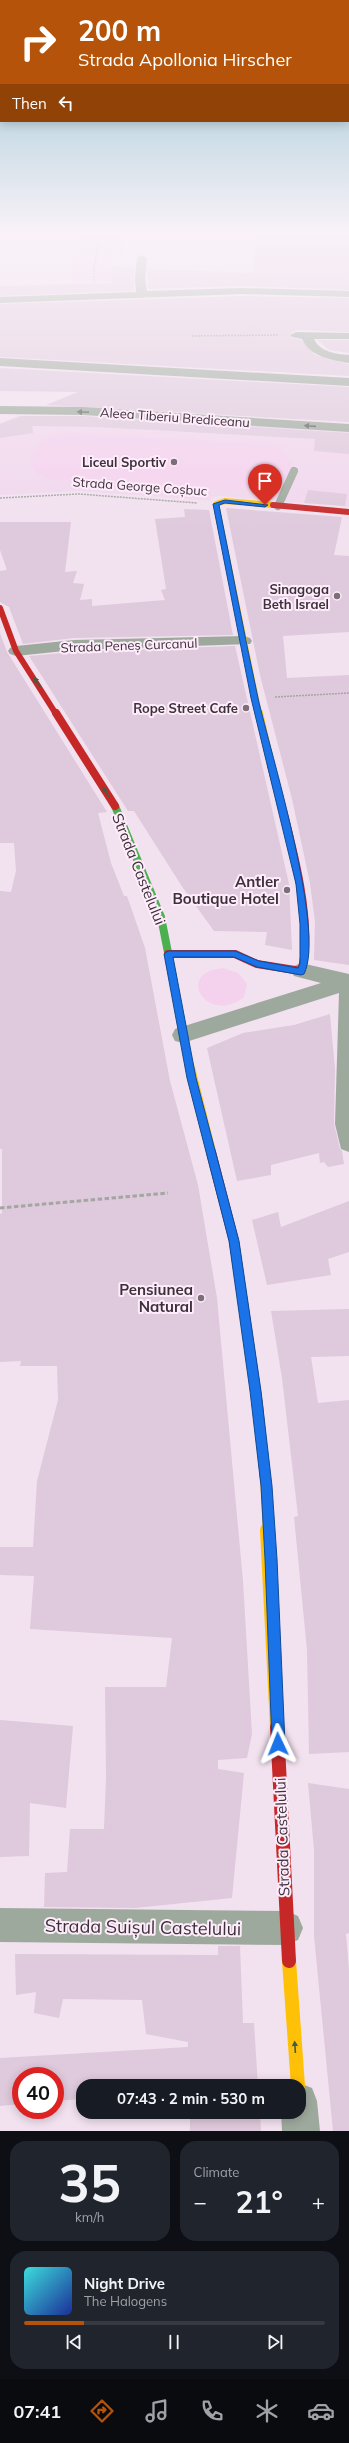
<!DOCTYPE html>
<html lang="en">
<head>
<meta charset="utf-8">
<style>
	:root { --surface:#171b24; --page:#20242c; --text:#f1f3f6; --muted:#9ea1a6; --line:#363941; --accent:#b45309 }
	body { margin:0; font-family:Mulish,sans-serif; background:var(--page); color:var(--text); height:100vh; display:flex; flex-direction:column; font-size:15px; white-space:nowrap }
	* { box-sizing:border-box; margin:0 }
	p { font-size:13px; color:var(--muted) }
	.icon { flex:none; width:22px; height:22px; fill:none; stroke:currentColor; stroke-width:2; stroke-linecap:round; stroke-linejoin:round }
	.map { position:relative; height:2131px; overflow:hidden }
	.panel { display:flex; flex-direction:column; gap:10px; padding:10px; background:#0d0f14; flex:1 }
	.panel>* { flex:none }
	.banner { position:absolute; left:0px; top:0px; width:349px; height:122px; box-shadow:0 2px 10px #0003; background:#b45309; color:#fff; overflow:hidden }
	.speed { position:absolute; left:12px; top:2067px; display:flex; gap:8px; font-size:20px; font-weight:700; text-align:center }
	.speed>* { display:grid; place-content:center; width:52px; height:52px; border-radius:50%; background:var(--surface); box-shadow:0 2px 10px #0003; line-height:1 }
	.speed .limit { border:6px solid #d22; background:#fff; color:#111 }
	.pin { position:absolute; display:grid; place-items:center; width:34px; height:34px; color:#fff; margin:-41px -17px; border-radius:50% 50% 50% 0; rotate:-45deg; box-shadow:0 0 4px #0007 }
	.pin .icon { rotate:45deg }
	.me { position:absolute; width:44px; margin:-22px; rotate:358deg; stroke-linejoin:round; filter:drop-shadow(0 0 3px #0008) }
	.turn { display:flex; align-items:center; gap:14px; height:84px; padding:0 12px; font-size:18px }
	.turn .icon { width:52px; height:52px; stroke-width:2.5 }
	.turn b { display:block; font-size:28px; line-height:34px }
	.then { display:flex; align-items:center; height:38px; padding:0 12px; background:#0003; gap:8px; font-size:15px }
	.big { font-size:30px; font-weight:700; line-height:1.1 }
	.panel .widget { flex:1; display:flex; flex-direction:column; justify-content:center; gap:6px; min-width:0; padding:0 14px; border-radius:16px; background:var(--page) }
	.panel .dial { align-items:center; gap:0 }
	.dial b { font-size:52px; line-height:1 }
	.song { display:flex; align-items:center; gap:12px }
	.cover { width:48px; height:48px; border-radius:6px; background:linear-gradient(135deg,hsl(180 70% 55%),hsl(230 70% 35%)) }
	.played { height:4px; border-radius:2px; background:linear-gradient(90deg,var(--accent) 20%,var(--line) 20%) }
	.keys { display:flex; justify-content:space-around; direction:ltr }
	.heat { display:flex; justify-content:space-between; align-items:center; font-size:22px; direction:ltr }
	.panel .tiles { flex:1; display:grid; gap:10px; grid-template-columns:1fr 1fr }
	.widget:last-child { grid-column:span 2 }
	.trip { position:absolute; left:76px; top:2079px; width:230px; height:40px; border-radius:16px; background:var(--surface); box-shadow:0 2px 10px #0003; font-weight:700; line-height:40px; text-align:center }
	.tabs { display:flex; height:64px; justify-content:space-around; align-items:center; background:#090b0e; color:var(--muted) }
	.tabs .icon { width:28px; height:28px }
	.tabs .selected { color:var(--accent) }
	.tabs b { font-size:18px; color:var(--text) }
	.map>svg:first-child { display:block }
	.built { fill:#f1d7ed }
	.green { fill:#f4d2ee }
	.building { fill:#dfc9dc }
	.lines { fill:none; stroke-linecap:round; stroke-linejoin:round }
	.path-far1 { stroke:#a4a6a2; stroke-width:1.5; stroke-dasharray:2 1; stroke-linecap:butt }
	.path { stroke:#a4a6a2; stroke-width:3; stroke-dasharray:4.5 2.5; stroke-linecap:butt }
	.lane { stroke:#9ea99d; stroke-width:8 }
	.street { fill:#9ea99d; fill-rule:evenodd }
	.fast { stroke:#4caf50; stroke-width:8 }
	.slow-far3 { stroke:#ffc107; stroke-width:6 }
	.slow-far2 { stroke:#ffc107; stroke-width:8 }
	.slow-far1 { stroke:#ffc107; stroke-width:10 }
	.slow { stroke:#ffc107; stroke-width:14 }
	.jam-far3 { stroke:#c62828; stroke-width:6 }
	.jam-far2 { stroke:#c62828; stroke-width:8 }
	.jam-far1 { stroke:#c62828; stroke-width:10 }
	.jam { stroke:#c62828; stroke-width:14 }
	.oneway { fill:#5e5b5d }
	.oneway2 { fill:#425d42 }
	.route { fill:#1a73e8; stroke:#114b97 }
	.poi-dot { fill:#7c6f79; stroke:#feecfb; stroke-width:1.5 }
	.labels { text-anchor:middle; dominant-baseline:central; stroke-width:4; stroke-linejoin:round; paint-order:stroke }
	.far-street-label { font-size:13px; fill:#3c313a; stroke:#feecfb }
	.far-poi-label { font-size:13px; font-weight:bold; fill:#3c313a; stroke:#feecfb; text-anchor:end }
	.street-label { font-size:15px; fill:#3c313a; stroke:#feecfb }
	.poi-label { font-size:15px; font-weight:bold; fill:#3c313a; stroke:#feecfb; text-anchor:end }
	.near-street-label { font-size:18px; fill:#3c313a; stroke:#feecfb }
</style>
</head>
<body>
<div class="map">
<svg width="349" height="2131" viewBox="0 0 349 2131">
	<rect width="100%" height="100%" fill="#f2e1ef"/>
	<polygon class="built" points="17,416 123,418 349,432 349,507 218,496 211,498 212,501 79,491 0,495 0,423"/>
	<g class="green">
		<polygon points="75,230 122,230 124,255 111,256 111,282 72,284"/>
		<path d="M68,433L270,444L280,447L292,462L285,480L262,491L53,480L36,473L30,464C34,442 47,436 68,433Z"/>
		<path d="M223,968L238,973L247,984L244,997C208,1026 173,973 223,968Z"/>
	</g>
	<g class="building">
		<polygon points="257,230 349,230 349,290 242,286 148,289 147,269 253,273"/>
		<polygon points="112,267 134,268 134,291 0,296 0,286 111,283"/>
		<polygon points="242,296 349,298 349,332 296,330 289,335 292,338 301,340 315,355 349,364 349,376 0,357 0,304"/>
		<polygon points="317,340 349,340 349,353 329,350"/>
		<polygon points="0,368 349,387 349,422 46,405 78,392 0,391"/>
		<polygon points="21,416 83,416 349,433 349,454 314,451 315,439 98,427 32,426 33,433 0,438 0,424"/>
		<polygon points="308,490 347,494 345,506 304,503"/>
		<polygon points="226,508 342,517 334,555 349,556 349,632 283,636 287,678 349,675 349,965 314,960 315,922 310,883 292,799 260,675"/>
		<polygon points="184,509 209,510 233,635 74,638 23,644 9,607 0,602 0,571 7,570 0,550 0,522 71,522 65,572 77,571 73,583 84,584 80,600 92,599 92,606 165,600 161,590 166,589 155,519 185,517"/>
		<polygon points="0,633 7,652 107,812 98,813 111,863 124,896 127,896 145,948 170,1081 198,1185 217,1298 243,1581 252,1734 247,1758 218,1760 218,1769 244,1773 232,1898 135,1908 44,1907 45,1873 67,1872 70,1829 104,1829 106,1777 105,1687 166,1687 172,1638 30,1629 34,1576 0,1575 0,1547 33,1547 37,1481 58,1400 57,1366 20,1366 21,1361 0,1362 0,1214 2,1213 2,1149 0,1149 0,891 11,892 16,871 14,843 0,843"/>
		<polygon points="235,646 289,884 292,950 265,945 267,932 214,931 183,888 134,811 128,811 29,656 74,652"/>
		<polygon points="330,1014 335,1069 334,1124 340,1149 342,1151 344,1164 328,1167 324,1162 320,1163 319,1153 271,1165 271,1175 237,1181 207,1048 243,1033 294,1025"/>
		<polygon points="349,1201 349,1252 328,1259 331,1275 267,1285 252,1220 278,1212 281,1227"/>
		<polygon points="349,1309 349,1356 311,1357 318,1403 349,1400 349,1752 309,1754 307,1650 294,1517 298,1516 282,1378 271,1311"/>
		<polygon points="0,1720 73,1726 66,1808 30,1803 29,1856 0,1857"/>
		<polygon points="308,1783 349,1789 349,1933 346,1934 349,1971 349,2131 333,2131 314,1936 314,1850"/>
		<polygon points="218,1946 240,1946 243,2023 254,2023 258,2086 83,2086 83,2099 55,2101 55,2076 21,2076 21,2104 0,2106 0,2058 188,2047 188,2042 146,2034 142,2000 63,1999 59,2018 34,2013 36,1992 16,1995 15,1954 218,1955"/>
		<polygon points="190,2112 260,2112 261,2131 190,2131"/>
	</g>
	<g class="lines">
		<g class="path-far1">
			<polyline points="94,281 94,268 101,230"/>
			<polyline points="192,336 279,335"/>
			<polyline points="0,498 79,494 197,503"/>
			<polyline points="275,697 349,693"/>
		</g>
		<polyline class="path" points="0,1208 168,1193"/>
		<polyline class="lane" points="278,506 294,471"/>
		<g class="street">
			<polygon points="142,255 147,258 145,278 147,291 242,288 349,291 349,297 242,294 0,303 0,297 136,292 135,278 137,258"/>
			<path d="M296,332L349,333V339H314C320,352 336,354 349,355V363C332,360 310,357 302,339L292,337L290,335Z"/>
			<polygon points="0,358 349,378 349,386 0,366"/>
			<polygon points="0,406 83,407 349,424 349,432 83,415 0,414"/>
			<polygon points="244,636 250,638 252,641 250,644 74,650 16,656 10,654 8,651 10,648 16,646 74,640"/>
			<polygon points="301,963 349,974 349,1152 341,1149 335,1124 339,993 183,1043 175,1041 172,1035 175,1029 321,983 294,976 291,971 294,966"/>
			<polygon points="0,1908 286,1911 298,1916 303,1928 298,1940 286,1945 0,1942"/>
			<polygon points="299,2083 312,2088 317,2101 320,2131 282,2131 281,2112 299,2112 299,2086 291,2086"/>
		</g>
		<polyline class="fast" points="115,806 161,917 174,983"/>
		<polyline class="slow-far3" points="259,714 216,504 225,501 273,505"/>
		<g class="slow-far2">
			<polyline points="259,713 271,765"/>
			<polyline points="174,983 190,1069"/>
		</g>
		<g class="slow-far1">
			<polyline points="190,1068 211,1152"/>
			<polyline points="265,1479 268,1531"/>
		</g>
		<g class="slow">
			<polyline points="267,1530 277,1727"/>
			<polyline points="289,1961 298,2086"/>
		</g>
		<g class="jam-far3">
			<polyline points="273,505 349,512"/>
			<polyline points="0,608 16,651 56,714"/>
		</g>
		<g class="jam-far2">
			<polyline points="56,713 115,806"/>
			<path d="M168,954H235L257,964L301,971C317,920 284,817 271,765"/>
		</g>
		<polyline class="jam-far1" points="211,1152 234,1241 258,1405 265,1479"/>
		<polyline class="jam" points="277,1727 289,1961"/>
	</g>
	<defs><path id="oneway-solid" d="M-6-.8H1V-3.2L6.5 0L1 3.2V.8H-6Z"/></defs>
	<g class="oneway">
		<use href="#oneway-solid" transform="translate(83 412) rotate(-178)"/>
		<use href="#oneway-solid" transform="translate(310 426) rotate(-176)"/>
	</g>
	<g class="oneway2">
		<use href="#oneway-solid" transform="translate(37 682) rotate(-124)"/>
		<use href="#oneway-solid" transform="translate(106 792) rotate(-122)"/>
		<use href="#oneway-solid" transform="translate(295 2047) rotate(-94)"/>
	</g>
	<linearGradient id="sky" x2="0" y2="1"><stop stop-color="#8ec0ce"/><stop offset="0.44" stop-color="#f9f2f8"/><stop offset="1" stop-color="#f9f2f8" stop-opacity="0"/></linearGradient>
	<rect width="349" height="528" fill="url(#sky)"/>
	<path class="route" d="M225,500L268,505L265,507L225,503L219,505C232,569 244,634 258,698C270,751 326,931 304,974L301,975L257,967L234,957H173L196,1078L239,1241L261,1391L272,1486L277,1559L285,1744L283,1748L278,1750L274,1748L272,1744L265,1559L261,1486L250,1391L229,1241L187,1078L164,954L168,951H235L259,961L298,968L300,963V924L296,884L251,698L213,504Z"/>
	<g class="poi-dot">
		<circle cx="174" cy="462" r="4"/>
		<circle cx="337" cy="596" r="4"/>
		<circle cx="246" cy="708" r="4"/>
		<circle cx="287" cy="890" r="4"/>
		<circle cx="201" cy="1298" r="4"/>
	</g>
	<g class="labels">
		<g class="far-street-label">
			<text transform="translate(175 417) rotate(4)">Aleea Tiberiu Brediceanu</text>
			<text transform="translate(140 486) rotate(4)">Strada George Coșbuc</text>
			<text transform="translate(129 645) rotate(-2)">Strada Peneș Curcanul</text>
		</g>
		<g class="far-poi-label">
			<text x="166" y="462">Liceul Sportiv</text>
			<text x="329" y="589">Sinagoga<tspan x="329" dy="15">Beth Israel</tspan></text>
			<text x="238" y="708">Rope Street Cafe</text>
		</g>
		<g class="street-label">
			<text transform="translate(139 869) rotate(68)">Strada Castelului</text>
			<text transform="translate(282 1837) rotate(-92)">Strada Castelului</text>
		</g>
		<g class="poi-label">
			<text x="279" y="881">Antler<tspan x="279" dy="17">Boutique Hotel</tspan></text>
			<text x="193" y="1289">Pensiunea<tspan x="193" dy="17">Natural</tspan></text>
		</g>
		<g class="near-street-label">
			<text transform="translate(143 1927) rotate(1)">Strada Suișul Castelului</text>
		</g>
	</g>
</svg>
<div class="speed"><div class="limit">40</div></div>
<div class="pin" style="left:265px;top:505px;background:#d93025"><svg class="icon" aria-label="arrive" viewBox="0 0 24 24"><path d="M6 21V4h12l-3 4 3 4H6"/></svg></div>
<svg class="me" style="left:278px;top:1744px" viewBox="-20 -20 40 40"><path d="M0-17L14 15 0 8-14 15z" fill="#1a73e8" stroke="#fff" stroke-width="4"/></svg>
<div class="trip">07:43 · 2 min · 530 m</div>
<div class="banner">
<div class="turn"><svg class="icon" aria-label="right" viewBox="0 0 24 24"><path d="M7 20v-9h11M14 6l5 5-5 5"/></svg><div><b>200 m</b>Strada Apollonia Hirscher</div></div>
<div class="then">Then<svg class="icon" aria-label="left" viewBox="0 0 24 24"><path d="M17 20v-9H6M10 6l-5 5 5 5"/></svg></div>
</div>
</div>
<section class="panel">
<div class="tiles">
<div class="widget dial"><b>35</b><p>km/h</p></div>
<div class="widget"><p>Climate</p>
<div class="heat"><a>−</a><b class="big">21°</b><a>+</a></div>
</div>
<div class="widget">
<div class="song"><i class="cover"></i><div><b>Night Drive</b><p>The Halogens</p></div></div>
<div class="played"></div>
<div class="keys"><svg class="icon" aria-label="previous" viewBox="0 0 24 24"><path d="M18 5L8 12l10 7zM5 5v14"/></svg><svg class="icon" aria-label="pause" viewBox="0 0 24 24"><path d="M8 5v14M16 5v14"/></svg><svg class="icon" aria-label="next" viewBox="0 0 24 24"><path d="M6 5l10 7-10 7zM19 5v14"/></svg></div>
</div>
</div>
</section>
<nav class="tabs">
<b>07:41</b>
<svg class="icon selected" aria-label="directions" viewBox="0 0 24 24"><path d="M12 3l9 9-9 9-9-9zM9 14v-3h6M13 9l2 2-2 2"/></svg>
<svg class="icon" aria-label="music" viewBox="0 0 24 24"><path d="M9 18V5l10-2v13"/><circle cx="6" cy="18" r="3"/><circle cx="16" cy="16" r="3"/></svg>
<svg class="icon" aria-label="phone" viewBox="0 0 24 24"><path d="M5 4h4l2 5-3 2q2 4 5 5l2-3 5 2v4C11 20 4 13 5 4z"/></svg>
<svg class="icon" aria-label="climate" viewBox="0 0 24 24"><path d="M12 3v18M4 7l16 10M4 17L20 7"/></svg>
<svg class="icon" aria-label="car" viewBox="0 0 24 24"><path d="M5 17H2v-5l4-1 3-4h7l3 4 3 1v5h-3M9 17h6M6 11h13"/><circle cx="7" cy="17" r="2"/><circle cx="17" cy="17" r="2"/></svg>
</nav>
</body>
</html>
